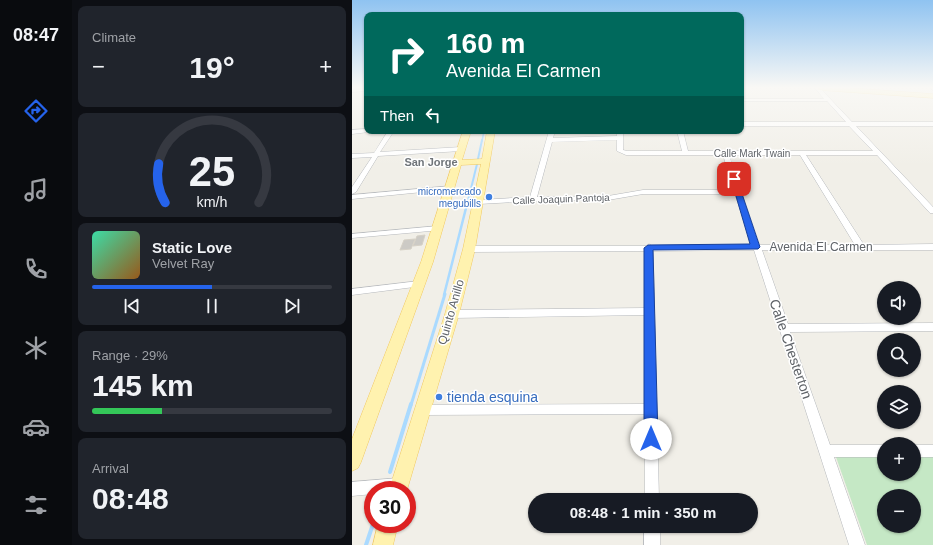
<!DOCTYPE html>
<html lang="en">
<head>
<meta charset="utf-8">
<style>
	:root { --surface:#171b24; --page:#20242c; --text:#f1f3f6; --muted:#9ea1a6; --line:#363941; --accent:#2563eb }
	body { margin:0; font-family:Helvetica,sans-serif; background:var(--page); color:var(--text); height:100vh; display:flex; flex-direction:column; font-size:15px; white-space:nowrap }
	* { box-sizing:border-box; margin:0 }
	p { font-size:13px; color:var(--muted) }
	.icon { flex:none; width:22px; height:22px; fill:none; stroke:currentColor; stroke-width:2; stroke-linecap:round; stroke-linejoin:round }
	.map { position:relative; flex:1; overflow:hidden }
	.details { display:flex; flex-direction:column; gap:6px; padding:6px; background:#0d0f14; width:280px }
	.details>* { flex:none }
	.hud { position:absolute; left:12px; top:12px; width:380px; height:122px; border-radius:8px; box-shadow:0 1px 3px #0004; background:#00695c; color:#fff; overflow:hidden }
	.buttons { position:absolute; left:525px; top:281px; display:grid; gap:8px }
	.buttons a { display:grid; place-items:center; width:44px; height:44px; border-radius:50%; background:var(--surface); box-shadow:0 1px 3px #0004; font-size:20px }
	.speed { position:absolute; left:12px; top:481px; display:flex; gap:8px; font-size:20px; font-weight:700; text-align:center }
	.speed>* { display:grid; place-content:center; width:52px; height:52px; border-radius:50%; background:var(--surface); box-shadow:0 1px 3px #0004; line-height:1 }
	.speed .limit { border:6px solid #d22; background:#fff; color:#111 }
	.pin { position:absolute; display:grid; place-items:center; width:34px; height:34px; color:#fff; margin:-17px; border-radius:8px; box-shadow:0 2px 6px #0006 }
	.me { position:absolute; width:44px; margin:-22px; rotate:0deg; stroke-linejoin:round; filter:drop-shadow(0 0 3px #0008) }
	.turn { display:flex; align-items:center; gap:14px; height:84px; padding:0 16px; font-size:18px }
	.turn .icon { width:52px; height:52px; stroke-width:2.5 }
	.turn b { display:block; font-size:28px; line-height:34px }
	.then { display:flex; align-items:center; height:38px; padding:0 16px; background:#0003; gap:8px; font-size:15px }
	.big { font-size:30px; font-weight:600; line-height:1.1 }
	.details .card { flex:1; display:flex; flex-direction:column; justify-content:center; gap:6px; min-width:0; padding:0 14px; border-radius:8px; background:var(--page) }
	.details .dial { align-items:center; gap:0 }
	.dial svg { height:104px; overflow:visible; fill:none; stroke:var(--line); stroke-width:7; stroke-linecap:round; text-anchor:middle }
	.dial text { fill:var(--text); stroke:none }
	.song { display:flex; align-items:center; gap:12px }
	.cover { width:48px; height:48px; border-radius:6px; background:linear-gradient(135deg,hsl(160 70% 55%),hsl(30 70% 35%)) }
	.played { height:4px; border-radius:2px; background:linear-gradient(90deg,var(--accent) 50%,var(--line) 50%) }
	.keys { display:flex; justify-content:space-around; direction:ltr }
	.heat { display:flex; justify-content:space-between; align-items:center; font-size:22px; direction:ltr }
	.charge { height:6px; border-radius:3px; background:linear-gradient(90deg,#34c759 29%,var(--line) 0) }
	.trip { position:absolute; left:176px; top:493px; width:230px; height:40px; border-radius:20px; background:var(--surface); box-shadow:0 1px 3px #0004; font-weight:600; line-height:40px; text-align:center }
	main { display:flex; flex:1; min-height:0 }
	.menu { display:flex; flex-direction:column; width:72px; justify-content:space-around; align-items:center; background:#090b0e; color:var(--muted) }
	.menu .icon { width:28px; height:28px }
	.menu .selected { color:var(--accent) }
	.menu b { font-size:18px; color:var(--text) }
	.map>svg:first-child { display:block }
	.green { fill:#c5e8c5; fill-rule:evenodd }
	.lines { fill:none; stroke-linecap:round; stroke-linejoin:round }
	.stream-far4 { stroke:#aadaff; stroke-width:1.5 }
	.stream-far3 { stroke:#aadaff; stroke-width:2 }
	.stream-far2 { stroke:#aadaff; stroke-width:2.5 }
	.stream-far1 { stroke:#aadaff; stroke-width:3 }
	.stream { stroke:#aadaff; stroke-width:4 }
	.building { fill:#cccac5; stroke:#d6d1c6 }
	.minor-casing { stroke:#b5b8bc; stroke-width:1 }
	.major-casing { stroke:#f2c960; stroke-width:1 }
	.minor { fill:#fff; fill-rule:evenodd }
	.major { fill:#fff2af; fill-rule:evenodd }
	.route { fill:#2563eb; stroke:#184099 }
	.shop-dot { fill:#3f7fe0; stroke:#fff; stroke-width:1.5 }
	.labels { text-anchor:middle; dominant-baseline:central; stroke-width:3; stroke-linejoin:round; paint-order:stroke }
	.far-street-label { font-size:10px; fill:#5f6368; stroke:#fff }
	.far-shop-label { font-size:10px; fill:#366cbe; stroke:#fff; text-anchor:end }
	.far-neighbourhood-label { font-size:11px; font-weight:bold; fill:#70757a; stroke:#fff }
	.street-label { font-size:12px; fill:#5f6368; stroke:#fff }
	.near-street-label { font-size:14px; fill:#5f6368; stroke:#fff }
	.near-shop-label { font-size:14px; fill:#366cbe; stroke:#fff; text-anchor:start }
</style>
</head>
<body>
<main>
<nav class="menu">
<b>08:47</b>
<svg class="icon selected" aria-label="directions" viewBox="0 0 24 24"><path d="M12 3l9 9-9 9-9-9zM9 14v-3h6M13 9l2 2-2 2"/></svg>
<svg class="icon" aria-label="music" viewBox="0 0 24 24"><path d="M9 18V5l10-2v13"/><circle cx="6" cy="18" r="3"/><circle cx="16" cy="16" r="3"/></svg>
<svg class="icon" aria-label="phone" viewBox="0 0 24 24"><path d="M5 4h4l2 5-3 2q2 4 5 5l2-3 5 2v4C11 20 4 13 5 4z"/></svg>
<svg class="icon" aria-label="climate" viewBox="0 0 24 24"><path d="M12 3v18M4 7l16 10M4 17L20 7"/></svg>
<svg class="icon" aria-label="car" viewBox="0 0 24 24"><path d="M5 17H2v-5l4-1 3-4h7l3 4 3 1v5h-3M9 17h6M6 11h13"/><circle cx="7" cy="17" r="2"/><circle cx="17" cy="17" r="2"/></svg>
<svg class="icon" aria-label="filters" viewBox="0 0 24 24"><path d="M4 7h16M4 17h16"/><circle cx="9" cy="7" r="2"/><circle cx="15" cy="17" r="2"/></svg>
</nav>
<section class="details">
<div class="card"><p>Climate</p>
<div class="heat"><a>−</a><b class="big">19°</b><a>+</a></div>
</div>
<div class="card dial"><svg viewBox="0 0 100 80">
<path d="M14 69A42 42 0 1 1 86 69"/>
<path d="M14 69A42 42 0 0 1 9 39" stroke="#2563eb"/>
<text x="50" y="56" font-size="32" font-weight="700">25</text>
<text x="50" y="72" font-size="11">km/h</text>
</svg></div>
<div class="card">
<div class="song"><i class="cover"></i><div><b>Static Love</b><p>Velvet Ray</p></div></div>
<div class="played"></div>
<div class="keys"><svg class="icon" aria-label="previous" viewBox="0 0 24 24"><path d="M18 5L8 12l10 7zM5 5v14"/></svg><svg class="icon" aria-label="pause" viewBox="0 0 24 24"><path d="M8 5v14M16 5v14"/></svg><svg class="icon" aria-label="next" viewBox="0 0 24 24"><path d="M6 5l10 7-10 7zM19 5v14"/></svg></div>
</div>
<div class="card"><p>Range · 29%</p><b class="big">145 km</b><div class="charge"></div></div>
<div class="card"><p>Arrival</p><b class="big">08:48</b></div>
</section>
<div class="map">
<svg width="581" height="545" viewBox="0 0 581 545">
	<rect width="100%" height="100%" fill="#f1efe8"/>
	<path class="green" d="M484,457H532V474H562V457H581V545H515ZM532,496H562V526H532Z"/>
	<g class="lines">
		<polyline class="stream-far4" points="130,141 132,131"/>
		<g class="stream-far3">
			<polyline points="126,159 130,140"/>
			<polyline points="114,209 125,164"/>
		</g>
		<polyline class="stream-far2" points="92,295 114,208"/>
		<polyline class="stream-far1" points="59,405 93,294"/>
		<g class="stream">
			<polyline points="38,472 59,404"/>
			<polyline points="14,545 21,524"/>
		</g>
	</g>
	<g class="building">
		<polygon points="73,235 70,245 61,246 65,236"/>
		<polygon points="63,239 59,249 48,250 52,240"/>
	</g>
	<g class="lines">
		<g class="minor-casing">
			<g id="minor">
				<path d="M463,88H468L500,122H581V126H504L581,207V213H578L525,155H454L512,245L581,244V250H410L436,324L581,323V331L438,332L478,445H532V457H482L513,545H497L402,250L301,251L307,500H293V414L70,415L66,414L64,410L66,406L70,405L293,404V315L100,318L96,317L95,314L96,311L100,310L293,308V251L117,252L113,249L117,246H294L297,244L300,246L400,245L383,194H291L256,200L181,201L127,204L123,202L127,200L178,197L197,131H203L201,138L265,136V131H271V150L275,151H330L325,131H331L336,151H521L497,126H389V122H494L475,101H389V99H472ZM265,140V151L274,155H371L382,190H291L256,196L185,197L200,142ZM377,155H448L503,245H408Z"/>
				<polygon points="578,88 581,88 581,90"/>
				<polygon points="15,89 15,91 0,92 0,90"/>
				<polygon points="15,129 15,131 18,131 17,132 0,134 0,130"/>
				<polygon points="36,131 42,131 28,152 109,147 112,149 109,151 26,156 4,192 0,194 0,187 20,157 0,158 0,154 22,153"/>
				<polygon points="99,186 102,188 101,189 0,199 0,195"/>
				<polygon points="86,226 90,228 89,230 0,238 0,234"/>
				<polygon points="67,281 70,282 72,284 70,286 0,295 0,289"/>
				<rect x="562" y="445" width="19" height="12"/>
				<polygon points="47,478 52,480 54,485 52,490 21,490 21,494 0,496 0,482"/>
				<rect x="292" y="526" width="16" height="19"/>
			</g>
		</g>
		<g class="major-casing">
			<g id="major">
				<polygon points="464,88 497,88 581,94 581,98 467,90"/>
				<polygon points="111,131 119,131 110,160 130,159 135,131 143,131 123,249 107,314 55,490 37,490 93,314 111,249 129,164 109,165 81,262 9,462 6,468 0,471 0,439 69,262"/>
				<polygon points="26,524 46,524 41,545 21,545"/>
			</g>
		</g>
		<use href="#minor" class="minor"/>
		<use href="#major" class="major"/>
	</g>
	<linearGradient id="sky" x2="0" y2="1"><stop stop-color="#8fc3f1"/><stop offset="0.53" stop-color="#f9f8f5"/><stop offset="1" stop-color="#f9f8f5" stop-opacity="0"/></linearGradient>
	<rect width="581" height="165" fill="url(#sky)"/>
	<polygon class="route" points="380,178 385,179 408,247 406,249 301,250 306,439 304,444 299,445 294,444 292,439 292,248 296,245 398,244 379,179"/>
	<g class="shop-dot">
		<circle cx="137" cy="197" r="4"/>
		<circle cx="87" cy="397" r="4"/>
	</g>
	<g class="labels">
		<g class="far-street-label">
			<text x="400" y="153">Calle Mark Twain</text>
			<text transform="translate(209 199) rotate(-2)">Calle Joaquin Pantoja</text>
		</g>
		<g class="far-shop-label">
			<text x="129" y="191">micromercado<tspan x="129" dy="12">megubills</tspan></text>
		</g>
		<g class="far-neighbourhood-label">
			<text x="79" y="162">San Jorge</text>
		</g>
		<g class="street-label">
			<text x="469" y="247">Avenida El Carmen</text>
			<text transform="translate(99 312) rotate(-74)">Quinto Anillo</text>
		</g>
		<g class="near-street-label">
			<text transform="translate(439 349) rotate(71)">Calle Chesterton</text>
		</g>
		<g class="near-shop-label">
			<text x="95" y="397">tienda esquina</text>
		</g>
	</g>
</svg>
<div class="buttons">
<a><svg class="icon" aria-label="sound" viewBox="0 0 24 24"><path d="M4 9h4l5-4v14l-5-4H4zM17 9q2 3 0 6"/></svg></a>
<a><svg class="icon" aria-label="search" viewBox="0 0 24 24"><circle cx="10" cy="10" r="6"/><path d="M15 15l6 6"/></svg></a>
<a><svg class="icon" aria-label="layers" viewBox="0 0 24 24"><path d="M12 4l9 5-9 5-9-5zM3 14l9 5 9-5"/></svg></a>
<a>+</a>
<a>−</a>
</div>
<div class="speed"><div class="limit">30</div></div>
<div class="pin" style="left:382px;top:179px;background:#d93025"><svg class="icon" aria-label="arrive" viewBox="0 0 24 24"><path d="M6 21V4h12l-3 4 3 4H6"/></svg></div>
<svg class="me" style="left:299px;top:439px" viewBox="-20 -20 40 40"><circle r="19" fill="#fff"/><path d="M0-13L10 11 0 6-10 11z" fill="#2563eb"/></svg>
<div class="trip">08:48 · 1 min · 350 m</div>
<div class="hud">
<div class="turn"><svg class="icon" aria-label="right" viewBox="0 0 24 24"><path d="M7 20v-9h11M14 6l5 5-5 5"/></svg><div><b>160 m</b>Avenida El Carmen</div></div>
<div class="then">Then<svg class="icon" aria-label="left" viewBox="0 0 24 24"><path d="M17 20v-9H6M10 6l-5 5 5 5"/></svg></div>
</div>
</div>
</main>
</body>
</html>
